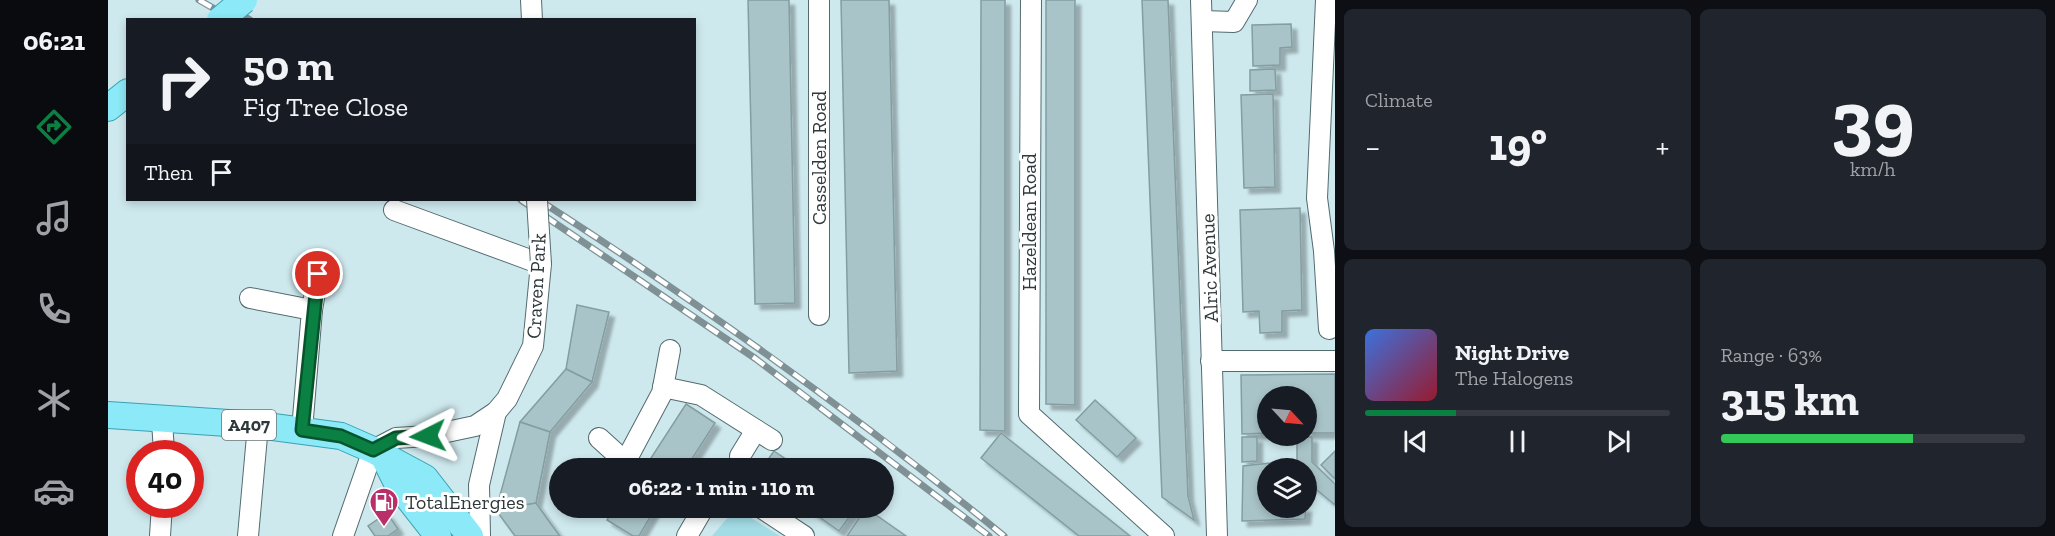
<!DOCTYPE html>
<html lang="en">
<head>
<meta charset="utf-8">
<style>
	:root { --surface:#171b24; --page:#20242c; --text:#f1f3f6; --muted:#9ea1a6; --line:#363941; --accent:#0b8043 }
	body { margin:0; font-family:"Zilla Slab",serif; background:var(--page); color:var(--text); height:100vh; display:flex; flex-direction:column; font-size:22px; white-space:nowrap }
	* { box-sizing:border-box; margin:0 }
	p { font-size:20px; color:var(--muted) }
	.icon { flex:none; width:33px; height:33px; fill:none; stroke:currentColor; stroke-width:2; stroke-linecap:round; stroke-linejoin:round }
	.map { position:relative; flex:1; overflow:hidden }
	.side { display:flex; flex-direction:column; gap:9px; padding:9px; background:#0d0f14; width:720px }
	.side>* { flex:none }
	.guide { position:absolute; left:18px; top:18px; width:570px; height:183px; border-radius:0px; box-shadow:0 3px 9px #0003; background:#171b24; color:var(--text); overflow:hidden }
	.needle { width:39px; rotate:116deg }
	.fabs { position:absolute; left:1149px; top:386px; display:grid; gap:12px }
	.fabs a { display:grid; place-items:center; width:60px; height:60px; border-radius:50%; background:var(--surface); box-shadow:0 3px 9px #0003; font-size:30px }
	.speed { position:absolute; left:18px; top:440px; display:flex; gap:12px; font-size:30px; font-weight:700; text-align:center }
	.speed>* { display:grid; place-content:center; width:78px; height:78px; border-radius:50%; background:var(--surface); box-shadow:0 3px 9px #0003; line-height:1 }
	.speed .limit { border:9px solid #d22; background:#fff; color:#111 }
	.pin { position:absolute; display:grid; place-items:center; width:51px; height:51px; color:#fff; margin:-26px; border:3px solid #fff; border-radius:50%; box-shadow:0 2px 6px #0007 }
	.me { position:absolute; width:66px; margin:-33px; rotate:267deg; stroke-linejoin:round; filter:drop-shadow(0 0 4px #0008) }
	.turn { display:flex; align-items:center; gap:21px; height:126px; padding:0 18px; font-size:27px }
	.turn .icon { width:78px; height:78px; stroke-width:2.5 }
	.turn b { display:block; font-size:42px; line-height:51px }
	.then { display:flex; align-items:center; height:57px; padding:0 18px; background:#0003; gap:12px; font-size:22px }
	.big { font-size:45px; font-weight:800; line-height:1.1 }
	.side .card { flex:1; display:flex; flex-direction:column; justify-content:center; gap:9px; min-width:0; padding:0 21px; border-radius:9px; background:var(--page) }
	.side .dial { align-items:center; gap:0 }
	.dial b { font-size:78px; line-height:1 }
	.song { display:flex; align-items:center; gap:18px }
	.cover { width:72px; height:72px; border-radius:9px; background:linear-gradient(135deg,hsl(220 70% 55%),hsl(350 70% 35%)) }
	.played { height:6px; border-radius:3px; background:linear-gradient(90deg,var(--accent) 30%,var(--line) 30%) }
	.keys { display:flex; justify-content:space-around; direction:ltr }
	.heat { display:flex; justify-content:space-between; align-items:center; font-size:33px; direction:ltr }
	.charge { height:9px; border-radius:4px; background:linear-gradient(90deg,#34c759 63%,var(--line) 0) }
	.side .tiles { flex:1; display:grid; gap:9px; grid-template-columns:repeat(2,1fr) }
	.trip { position:absolute; left:441px; top:458px; width:345px; height:60px; border-radius:30px; background:var(--surface); box-shadow:0 3px 9px #0003; font-weight:800; line-height:60px; text-align:center }
	main { display:flex; flex:1; min-height:0 }
	.tab-bar { display:flex; flex-direction:column; width:108px; justify-content:space-around; align-items:center; background:#090b0e; color:var(--muted) }
	.tab-bar .icon { width:42px; height:42px }
	.tab-bar .current { color:var(--accent) }
	.tab-bar b { font-size:27px; color:var(--text) }
	.map>svg:first-child { display:block }
	.green { fill:#a4dce6 }
	.building { fill:#a9c4c8; stroke:#839da1; stroke-width:1.5; filter:url(#shadow) }
	.lines { fill:none; stroke-linecap:round; stroke-linejoin:round }
	.minor-casing { stroke:#536b6f; stroke-width:22 }
	.major-casing { stroke:#39a2b2; stroke-width:28 }
	.minor { stroke:#fff; stroke-width:20 }
	.major { stroke:#8ce9f7; stroke-width:26 }
	.rail-casing { stroke:#7f9195; stroke-width:7 }
	.rail { stroke:#fff; stroke-width:4.5; stroke-dasharray:14; stroke-linecap:butt }
	.minor-bridge-casing { stroke:#536b6f; stroke-width:22; stroke-linecap:butt }
	.major-bridge-casing { stroke:#39a2b2; stroke-width:28; stroke-linecap:butt }
	.minor-bridge { stroke:#fff; stroke-width:20 }
	.major-bridge { stroke:#8ce9f7; stroke-width:26 }
	.route-casing { stroke:#07532c; stroke-width:15 }
	.route { stroke:#0b8043; stroke-width:10 }
	.labels { text-anchor:middle; dominant-baseline:central; stroke-width:6; stroke-linejoin:round; paint-order:stroke }
	.shield { fill:#fff; stroke:#6d7476; stroke-width:1.5 }
	.shield-label { font-size:18px; font-weight:bold; fill:#2f393b }
	.street-label { font-size:20px; fill:#2f393b; stroke:#fff }
	.poi-label { font-size:20px; fill:#2f393b; stroke:#fff; text-anchor:start }
</style>
</head>
<body>
<main>
<nav class="tab-bar">
<b>06:21</b>
<svg class="icon current" aria-label="directions" viewBox="0 0 24 24"><path d="M12 3l9 9-9 9-9-9zM9 14v-3h6M13 9l2 2-2 2"/></svg>
<svg class="icon" aria-label="music" viewBox="0 0 24 24"><path d="M9 18V5l10-2v13"/><circle cx="6" cy="18" r="3"/><circle cx="16" cy="16" r="3"/></svg>
<svg class="icon" aria-label="phone" viewBox="0 0 24 24"><path d="M5 4h4l2 5-3 2q2 4 5 5l2-3 5 2v4C11 20 4 13 5 4z"/></svg>
<svg class="icon" aria-label="climate" viewBox="0 0 24 24"><path d="M12 3v18M4 7l16 10M4 17L20 7"/></svg>
<svg class="icon" aria-label="car" viewBox="0 0 24 24"><path d="M5 17H2v-5l4-1 3-4h7l3 4 3 1v5h-3M9 17h6M6 11h13"/><circle cx="7" cy="17" r="2"/><circle cx="17" cy="17" r="2"/></svg>
</nav>
<div class="map">
<svg width="1227" height="536" viewBox="0 0 1227 536">
	<defs>
		<filter id="shadow"><feDropShadow dx="5.5" dy="5.5" stdDeviation="1.5" flood-color="#0004"/></filter>
	</defs>
	<rect width="100%" height="100%" fill="#cee9ee"/>
	<polygon class="green" points="635,513 672,536 604,536 621,516"/>
	<g class="building">
		<polygon points="640,0 681,0 687,303 647,304"/>
		<polygon points="733,0 781,0 789,371 741,373"/>
		<polygon points="873,0 897,0 897,431 872,430"/>
		<polygon points="938,0 967,0 967,405 938,404"/>
		<polygon points="1034,0 1060,0 1080,496 1086,520 1054,497"/>
		<polygon points="1183,24 1184,47 1172,48 1172,65 1145,66 1144,25"/>
		<polygon points="1167,69 1168,90 1142,91 1142,70"/>
		<polygon points="1165,94 1167,187 1136,188 1133,95"/>
		<polygon points="1192,208 1194,310 1174,311 1174,332 1152,333 1151,311 1135,312 1132,210"/>
		<polygon points="469,305 501,312 484,382 458,369"/>
		<polygon points="458,369 484,382 442,432 412,422"/>
		<polygon points="1227,374 1227,433 1198,433 1198,396 1160,396 1160,433 1134,434 1133,375"/>
		<polygon points="987,400 1028,438 1009,457 968,420"/>
		<polygon points="578,404 607,423 578,468 559,468 543,458"/>
		<polygon points="412,422 442,432 428,503 388,510"/>
		<polygon points="893,433 1022,536 971,536 873,458"/>
		<polygon points="1189,436 1204,437 1204,462 1227,484 1227,505 1198,481 1198,468 1189,468"/>
		<polygon points="1134,437 1149,437 1149,461 1134,462"/>
		<polygon points="666,451 691,468 654,468"/>
		<polygon points="1227,451 1227,479 1213,465"/>
		<polygon points="1180,461 1184,468 1160,468 1160,507 1198,507 1197,519 1134,521 1135,466"/>
		<polygon points="428,503 443,524 452,536 407,536 388,510"/>
		<polygon points="507,507 548,507 531,536 525,536 499,520"/>
		<polygon points="705,507 746,507 748,508 731,531 703,511"/>
		<polygon points="758,508 798,536 739,536"/>
		<polygon points="279,513 290,529 280,536 267,536 260,526"/>
	</g>
	<g class="lines">
		<g class="minor-casing">
			<g id="minor">
				<polyline points="423,0 424,20"/>
				<polyline points="923,0 921,414 1056,536"/>
				<polyline points="1093,0 1109,536"/>
				<polyline points="1218,0 1209,198 1216,251 1221,329"/>
				<polyline points="1094,21 1126,22 1139,0"/>
				<polyline points="142,298 204,310 194,430"/>
				<polyline points="204,310 210,274"/>
				<polyline points="711,315 711,0"/>
				<polyline points="1103,361 1227,361"/>
				<polyline points="555,387 593,395 664,440"/>
				<polyline points="54,420 56,453"/>
				<polyline points="491,438 524,468"/>
				<polyline points="632,456 648,430"/>
				<polyline points="514,468 554,393 562,350"/>
				<polyline points="652,507 696,536"/>
				<polyline points="52,536 54,504"/>
				<polyline points="140,536 150,425"/>
				<polyline points="235,536 265,450 288,438 320,436 367,426 388,412 399,399 425,346 433,264 286,210"/>
				<polyline points="372,536 371,485 388,412"/>
				<polyline points="579,536 596,507"/>
			</g>
		</g>
		<g class="major-casing">
			<g id="major">
				<polyline points="0,108 20,92"/>
				<polyline points="0,415 150,425 233,436 265,450 317,478 362,536"/>
				<polyline points="276,457 290,485 330,536"/>
			</g>
		</g>
		<use href="#minor" class="minor"/>
		<use href="#major" class="major"/>
		<g class="rail-casing">
			<g id="rail">
				<polyline points="91,0 126,20"/>
				<polyline points="120,6 142,20"/>
				<polyline points="413,200 648,359 881,536"/>
				<path d="M431,200C591,303 749,415 896,536"/>
			</g>
		</g>
		<use href="#rail" class="rail"/>
		<g class="minor-bridge-casing">
			<polyline id="minor-bridge" points="429,200 433,264"/>
		</g>
		<g class="major-bridge-casing">
			<polyline id="major-bridge" points="112,20 136,0"/>
		</g>
		<use href="#minor-bridge" class="minor-bridge"/>
		<use href="#major-bridge" class="major-bridge"/>
	</g>
	<g class="lines">
		<g class="route-casing">
			<polyline id="route" points="210,274 194,430 233,436 265,450 288,438 320,436"/>
		</g>
		<use href="#route" class="route"/>
	</g>
	<defs>
		<g id="fuel-pin" transform="scale(1.5)"><path d="M0 17L-7.5 6A9.5 9.5 0 1 1 7.5 6Z" fill="#b92f69" stroke="#fff"/><path d="M-5.5-6h7V0h2V4h1.3V-2.5L3-4.5l.8-.8L6-3V5H2.5V1h-1V6h-7ZM-4.2-4.7v3.2H.2V-4.7Z" fill="#fff"/></g>
	</defs>
	<g fill-rule="evenodd">
		<use href="#fuel-pin" x="276" y="502"/>
	</g>
	<g class="labels">
		<rect class="shield" x="114" y="410" width="54" height="30" rx="4.5"/>
		<g class="shield-label">
			<text x="141" y="425">A407</text>
		</g>
		<g class="street-label">
			<text transform="translate(711 158) rotate(-90)">Casselden Road</text>
			<text transform="translate(921 222) rotate(-90)">Hazeldean Road</text>
			<text transform="translate(1101 268) rotate(-92)">Alric Avenue</text>
			<text transform="translate(428 286) rotate(-87)">Craven Park</text>
		</g>
		<g class="poi-label">
			<text x="297" y="502">TotalEnergies</text>
		</g>
	</g>
</svg>
<div class="fabs">
<a><svg class="needle" viewBox="-14 -14 28 28"><path d="M0-13l5 13h-10z" fill="#e53935"/><path d="M0 13l5-13h-10z" fill="#9ea1a6"/></svg></a>
<a><svg class="icon" aria-label="layers" viewBox="0 0 24 24"><path d="M12 4l9 5-9 5-9-5zM3 14l9 5 9-5"/></svg></a>
</div>
<div class="speed"><div class="limit">40</div></div>
<div class="pin" style="left:210px;top:274px;background:#d93025"><svg class="icon" aria-label="arrive" viewBox="0 0 24 24"><path d="M6 21V4h12l-3 4 3 4H6"/></svg></div>
<svg class="me" style="left:320px;top:436px" viewBox="-20 -20 40 40"><path d="M0-17L14 15 0 8-14 15z" fill="#0b8043" stroke="#fff" stroke-width="4"/></svg>
<div class="trip">06:22 · 1 min · 110 m</div>
<div class="guide">
<div class="turn"><svg class="icon" aria-label="right" viewBox="0 0 24 24"><path d="M7 20v-9h11M14 6l5 5-5 5"/></svg><div><b>50 m</b>Fig Tree Close</div></div>
<div class="then">Then<svg class="icon" aria-label="arrive" viewBox="0 0 24 24"><path d="M6 21V4h12l-3 4 3 4H6"/></svg></div>
</div>
</div>
<section class="side">
<div class="tiles">
<div class="card"><p>Climate</p>
<div class="heat"><a>−</a><b class="big">19°</b><a>+</a></div>
</div>
<div class="card dial"><b>39</b><p>km/h</p></div>
<div class="card">
<div class="song"><i class="cover"></i><div><b>Night Drive</b><p>The Halogens</p></div></div>
<div class="played"></div>
<div class="keys"><svg class="icon" aria-label="previous" viewBox="0 0 24 24"><path d="M18 5L8 12l10 7zM5 5v14"/></svg><svg class="icon" aria-label="pause" viewBox="0 0 24 24"><path d="M8 5v14M16 5v14"/></svg><svg class="icon" aria-label="next" viewBox="0 0 24 24"><path d="M6 5l10 7-10 7zM19 5v14"/></svg></div>
</div>
<div class="card"><p>Range · 63%</p><b class="big">315 km</b><div class="charge"></div></div>
</div>
</section>
</main>
</body>
</html>
